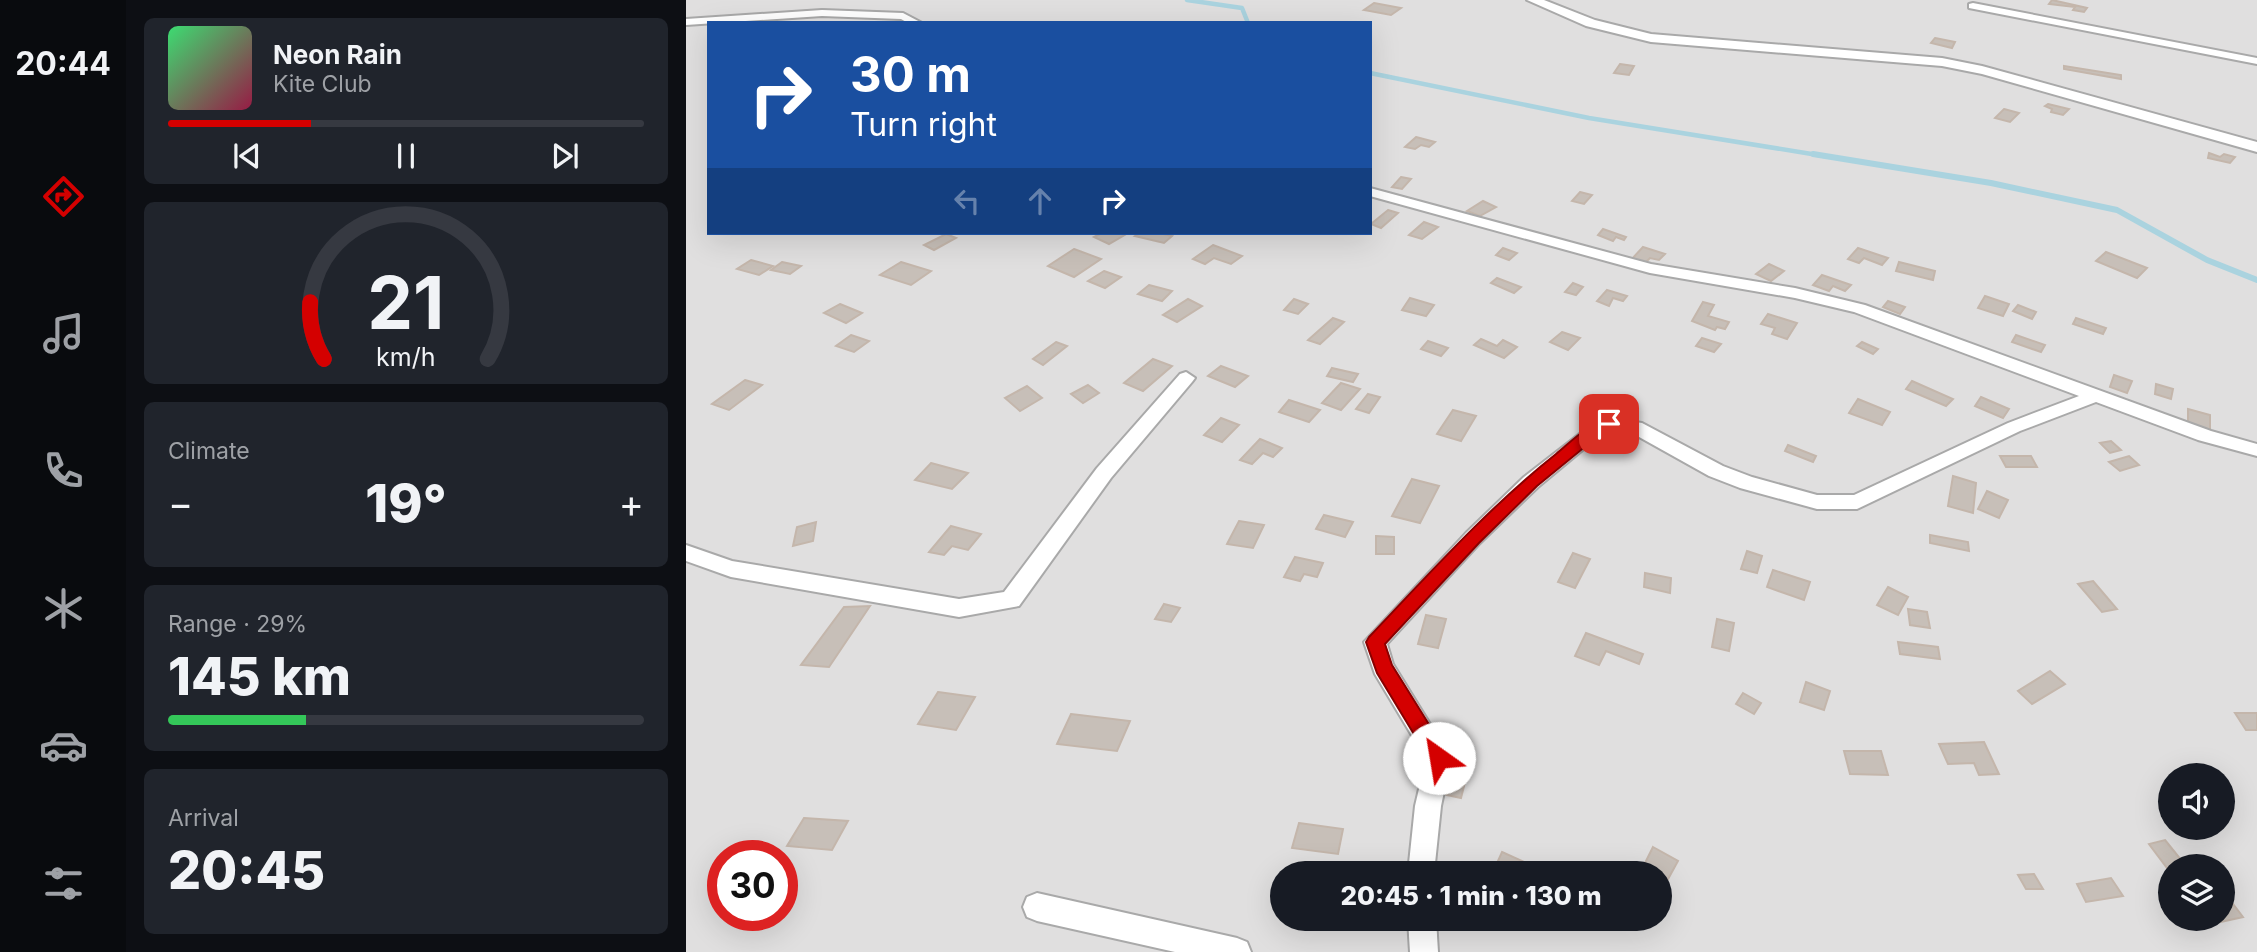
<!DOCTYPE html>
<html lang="en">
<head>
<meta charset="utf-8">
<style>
	:root { --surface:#171b24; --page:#20242c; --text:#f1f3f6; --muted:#9ea1a6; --line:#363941; --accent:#d40000 }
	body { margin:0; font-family:Inter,sans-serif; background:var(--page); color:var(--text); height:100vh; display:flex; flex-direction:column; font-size:26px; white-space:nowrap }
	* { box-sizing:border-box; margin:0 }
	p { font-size:23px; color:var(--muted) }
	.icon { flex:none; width:38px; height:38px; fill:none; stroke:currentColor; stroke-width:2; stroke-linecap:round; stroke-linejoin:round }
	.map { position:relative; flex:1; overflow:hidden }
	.details { display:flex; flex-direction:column; gap:18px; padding:18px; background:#0d0f14; width:560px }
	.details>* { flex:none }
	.banner { position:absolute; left:21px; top:21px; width:665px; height:214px; border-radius:0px; box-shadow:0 7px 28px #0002; background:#1a4fa0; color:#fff; overflow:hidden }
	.buttons { position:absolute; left:1472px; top:763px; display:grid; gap:14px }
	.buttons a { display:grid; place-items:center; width:77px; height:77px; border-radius:50%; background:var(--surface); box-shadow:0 7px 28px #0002; font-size:35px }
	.speed { position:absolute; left:21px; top:840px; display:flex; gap:14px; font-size:35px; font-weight:700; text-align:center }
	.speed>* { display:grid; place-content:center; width:91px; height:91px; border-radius:50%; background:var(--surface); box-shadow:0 7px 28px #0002; line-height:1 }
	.speed .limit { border:10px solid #d22; background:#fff; color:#111 }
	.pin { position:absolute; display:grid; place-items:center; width:60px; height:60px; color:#fff; margin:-30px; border-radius:14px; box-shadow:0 4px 10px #0006 }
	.me { position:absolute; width:77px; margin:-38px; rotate:328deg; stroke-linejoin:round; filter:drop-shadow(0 0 5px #0008) }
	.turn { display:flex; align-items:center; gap:24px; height:147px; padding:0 28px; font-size:32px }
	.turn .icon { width:91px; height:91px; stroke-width:2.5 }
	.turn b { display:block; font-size:49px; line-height:60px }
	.lanes { display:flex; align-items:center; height:66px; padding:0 28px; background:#0003; justify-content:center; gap:35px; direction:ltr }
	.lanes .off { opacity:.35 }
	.big { font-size:52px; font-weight:800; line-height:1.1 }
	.details .widget { flex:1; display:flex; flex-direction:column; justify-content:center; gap:10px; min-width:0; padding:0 24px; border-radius:10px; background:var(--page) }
	.details .dial { align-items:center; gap:0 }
	.dial svg { height:182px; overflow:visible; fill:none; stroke:var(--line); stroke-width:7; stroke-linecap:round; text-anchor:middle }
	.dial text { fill:var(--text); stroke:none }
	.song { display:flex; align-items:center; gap:21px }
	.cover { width:84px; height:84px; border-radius:10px; background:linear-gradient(135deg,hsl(140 70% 55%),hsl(340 70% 35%)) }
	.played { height:7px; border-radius:4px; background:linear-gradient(90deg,var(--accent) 30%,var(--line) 30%) }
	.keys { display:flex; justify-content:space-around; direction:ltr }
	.heat { display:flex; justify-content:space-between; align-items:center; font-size:38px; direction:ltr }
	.charge { height:10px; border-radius:5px; background:linear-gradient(90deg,#34c759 29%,var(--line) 0) }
	.trip { position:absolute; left:584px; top:861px; width:402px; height:70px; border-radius:35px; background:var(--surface); box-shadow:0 7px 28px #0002; font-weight:800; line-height:70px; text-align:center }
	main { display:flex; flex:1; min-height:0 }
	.tab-bar { display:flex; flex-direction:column; width:126px; justify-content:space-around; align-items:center; background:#090b0e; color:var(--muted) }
	.tab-bar .icon { width:49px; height:49px }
	.tab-bar .selected { color:var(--accent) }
	.tab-bar b { font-size:32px; color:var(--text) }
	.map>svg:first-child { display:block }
	.residential { fill:#e0dfdf; fill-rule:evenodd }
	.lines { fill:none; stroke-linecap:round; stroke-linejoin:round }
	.stream-far1 { stroke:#aad3df; stroke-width:4.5 }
	.stream { stroke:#aad3df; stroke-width:6 }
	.building { fill:#c7bfb8; stroke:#c4b6ab; stroke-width:2 }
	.minor-casing { stroke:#a9a9a9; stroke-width:4 }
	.tertiary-casing { stroke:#a9a9a9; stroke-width:4 }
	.minor { fill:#fff; fill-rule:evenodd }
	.tertiary { fill:#fff; fill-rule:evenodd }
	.route { fill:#d40000; stroke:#8a0000; stroke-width:2 }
</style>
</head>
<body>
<main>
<nav class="tab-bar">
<b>20:44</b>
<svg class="icon selected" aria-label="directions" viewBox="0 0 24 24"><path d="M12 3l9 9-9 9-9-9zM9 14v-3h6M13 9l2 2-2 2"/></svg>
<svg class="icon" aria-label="music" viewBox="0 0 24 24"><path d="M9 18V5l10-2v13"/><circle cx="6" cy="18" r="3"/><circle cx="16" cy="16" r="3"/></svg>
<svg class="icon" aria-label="phone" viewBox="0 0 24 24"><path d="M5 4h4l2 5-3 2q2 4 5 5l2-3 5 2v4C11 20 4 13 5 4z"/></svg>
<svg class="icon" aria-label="climate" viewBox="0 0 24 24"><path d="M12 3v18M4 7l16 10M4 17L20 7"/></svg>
<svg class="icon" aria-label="car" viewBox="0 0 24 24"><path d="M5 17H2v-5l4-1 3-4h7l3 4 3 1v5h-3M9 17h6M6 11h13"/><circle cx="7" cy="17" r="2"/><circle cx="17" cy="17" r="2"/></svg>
<svg class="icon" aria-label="filters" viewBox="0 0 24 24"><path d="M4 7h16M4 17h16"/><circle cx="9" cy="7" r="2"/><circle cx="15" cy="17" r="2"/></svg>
</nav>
<section class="details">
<div class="widget">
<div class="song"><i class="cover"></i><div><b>Neon Rain</b><p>Kite Club</p></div></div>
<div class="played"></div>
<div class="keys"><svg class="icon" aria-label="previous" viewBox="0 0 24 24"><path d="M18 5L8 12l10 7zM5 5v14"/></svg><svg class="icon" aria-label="pause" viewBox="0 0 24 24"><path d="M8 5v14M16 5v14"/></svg><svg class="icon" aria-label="next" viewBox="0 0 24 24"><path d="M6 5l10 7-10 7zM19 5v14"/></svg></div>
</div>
<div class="widget dial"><svg viewBox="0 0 100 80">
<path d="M14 69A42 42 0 1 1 86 69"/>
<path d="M14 69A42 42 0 0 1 8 44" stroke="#d40000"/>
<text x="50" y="56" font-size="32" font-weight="700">21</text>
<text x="50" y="72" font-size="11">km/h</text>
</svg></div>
<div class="widget"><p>Climate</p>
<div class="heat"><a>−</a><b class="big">19°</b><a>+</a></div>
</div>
<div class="widget"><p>Range · 29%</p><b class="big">145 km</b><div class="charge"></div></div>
<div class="widget"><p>Arrival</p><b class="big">20:45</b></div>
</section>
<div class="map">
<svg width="1571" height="952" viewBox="0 0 1571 952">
	<rect width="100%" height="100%" fill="#f2efe9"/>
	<path class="residential" d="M0,0H1571V952H0ZM23,23H684V233H23ZM1484,775H1536V828H1484ZM37,856H96V915H37ZM1484,866H1536V919H1484ZM597,873H975V919H597Z"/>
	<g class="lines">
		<g class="stream-far1">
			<polyline points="501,0 556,8 562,23"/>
			<polyline points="684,73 903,118 1138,156"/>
		</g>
		<polyline class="stream" points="1127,154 1305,183 1431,210 1521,260 1571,280"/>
	</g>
	<g class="building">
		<polygon points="1366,0 1401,8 1398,12 1387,10 1389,7 1363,4"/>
		<polygon points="688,3 715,8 705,15 678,10"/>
		<polygon points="1249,38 1269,42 1266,48 1245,43"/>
		<polygon points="934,64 948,66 943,75 928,73"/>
		<polygon points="1378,66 1435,75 1435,79 1378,69"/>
		<polygon points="1362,104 1383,109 1377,115 1365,112 1366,109 1359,106"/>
		<polygon points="1318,109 1333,113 1324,122 1309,118"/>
		<polygon points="730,137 749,142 743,147 735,145 729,149 719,147"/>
		<polygon points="1523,153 1534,157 1538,154 1549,157 1544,163 1522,158"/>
		<polygon points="715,177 725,179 716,189 706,187"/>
		<polygon points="894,192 906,195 898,204 886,201"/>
		<polygon points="797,201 810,207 794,216 781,211"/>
		<polygon points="702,210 712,213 695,228 685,224"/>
		<polygon points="738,222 752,227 736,239 723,235"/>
		<polygon points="917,229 940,237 938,240 930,237 927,241 912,235"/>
		<polygon points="416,233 442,233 423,244 408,237"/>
		<polygon points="454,233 473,233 486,236 478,243 449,236"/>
		<polygon points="260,234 270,238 248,250 238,245"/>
		<polygon points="527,245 556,256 545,264 528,258 519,264 507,259"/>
		<polygon points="957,247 979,254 973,260 964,258 957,265 944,261"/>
		<polygon points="817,248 831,253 823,260 810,255"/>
		<polygon points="1172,248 1202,258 1196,265 1178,258 1173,263 1162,259"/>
		<polygon points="388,249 415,259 388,277 362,266"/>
		<polygon points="1420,252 1461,268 1451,278 1410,261"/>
		<polygon points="65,260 87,266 73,275 51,269"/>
		<polygon points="96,262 115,266 104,274 85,270"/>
		<polygon points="215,262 245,271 225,285 194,275"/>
		<polygon points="1213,262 1249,271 1247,280 1210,271"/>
		<polygon points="1083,264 1098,271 1085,281 1070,274"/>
		<polygon points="418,271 435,277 419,288 402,281"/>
		<polygon points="1136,275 1165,285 1159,291 1147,286 1143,291 1127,285"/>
		<polygon points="811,278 835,287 828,293 805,283"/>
		<polygon points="887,283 897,287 890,295 879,292"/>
		<polygon points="463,285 486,291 476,301 452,294"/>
		<polygon points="921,290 941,296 937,301 927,298 923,306 911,301"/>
		<polygon points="1299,296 1323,304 1317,316 1292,308"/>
		<polygon points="724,298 748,305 740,316 716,310"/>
		<polygon points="502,299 516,306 491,322 477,315"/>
		<polygon points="608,299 622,304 612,314 598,310"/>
		<polygon points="1202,301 1219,307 1214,314 1197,307"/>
		<polygon points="1017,302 1028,305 1022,316 1043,322 1039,329 1031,327 1029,330 1006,321"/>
		<polygon points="154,304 176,313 160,323 138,313"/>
		<polygon points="1332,305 1350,312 1346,319 1327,311"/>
		<polygon points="1082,314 1111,323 1101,339 1086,334 1089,328 1075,324"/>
		<polygon points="647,318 658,322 634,344 622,340"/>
		<polygon points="1390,318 1420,328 1417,334 1387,324"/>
		<polygon points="876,332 894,338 882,350 864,342"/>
		<polygon points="165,335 183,341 168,352 150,346"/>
		<polygon points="1330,335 1359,345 1355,352 1326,342"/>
		<polygon points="1016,338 1035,344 1028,352 1010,346"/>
		<polygon points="795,339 811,346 817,340 831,347 818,358 788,345"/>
		<polygon points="742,341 762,348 755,356 735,349"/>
		<polygon points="370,342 381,346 357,365 347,359"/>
		<polygon points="1176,342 1192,349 1187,354 1171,346"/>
		<polygon points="467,359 486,366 457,391 438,383"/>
		<polygon points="535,366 562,376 549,387 522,376"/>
		<polygon points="646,368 672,374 667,382 641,376"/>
		<polygon points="1428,375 1446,381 1441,393 1424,387"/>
		<polygon points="59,380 76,385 43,410 26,404"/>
		<polygon points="1226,381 1267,399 1260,406 1220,389"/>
		<polygon points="655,383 674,389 655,410 636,403"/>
		<polygon points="1470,384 1487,389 1485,399 1469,394"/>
		<polygon points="402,385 413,393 397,403 385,394"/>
		<polygon points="341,386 356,398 334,411 319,398"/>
		<polygon points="682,394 694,397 683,413 670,409"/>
		<polygon points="1295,397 1323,409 1317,418 1289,406"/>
		<polygon points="1172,399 1204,412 1196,425 1163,413"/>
		<polygon points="603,400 634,410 623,422 593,412"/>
		<polygon points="1502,409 1524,415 1524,430 1502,424"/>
		<polygon points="767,410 790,416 775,441 751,434"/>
		<polygon points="535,418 553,425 536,442 518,435"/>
		<polygon points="574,439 596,448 587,457 577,453 566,464 554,460"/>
		<polygon points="1425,441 1435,450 1424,453 1414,443"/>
		<polygon points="1102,445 1130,456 1127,462 1099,451"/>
		<polygon points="1314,456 1345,456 1351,467 1320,467"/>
		<polygon points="1443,456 1453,465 1434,471 1423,462"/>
		<polygon points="245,463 282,473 266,489 229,480"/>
		<polygon points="1267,476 1290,483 1287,513 1262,506"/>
		<polygon points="726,479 753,486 734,523 706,516"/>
		<polygon points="1301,491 1322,500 1313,518 1292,509"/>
		<polygon points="638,515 667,522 659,537 630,529"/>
		<polygon points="553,521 578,525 567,548 541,544"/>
		<polygon points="130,522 127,541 107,546 111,527"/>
		<polygon points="265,526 295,534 282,550 266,546 258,555 243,552"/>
		<polygon points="1244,535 1282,542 1283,551 1244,543"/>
		<polygon points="690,536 708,537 708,554 690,554"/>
		<polygon points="1061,551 1076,556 1071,573 1055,569"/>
		<polygon points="887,553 904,559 889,588 872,582"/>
		<polygon points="609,557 637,563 631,577 618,574 614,581 598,577"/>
		<polygon points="1087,570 1124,582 1118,600 1081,587"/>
		<polygon points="959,573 985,578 984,593 958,587"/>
		<polygon points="1407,581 1431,609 1416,612 1392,584"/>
		<polygon points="1202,587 1222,597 1212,615 1191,605"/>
		<polygon points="478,604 494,608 485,622 469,619"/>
		<polygon points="184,606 143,667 115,665 158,607"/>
		<polygon points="1222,609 1241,612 1244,628 1224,625"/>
		<polygon points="740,615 760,619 752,648 732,644"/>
		<polygon points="1031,619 1048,623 1043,651 1026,647"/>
		<polygon points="900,633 957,654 953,664 920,651 913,665 889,656"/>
		<polygon points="1212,642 1252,647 1254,659 1214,654"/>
		<polygon points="1364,671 1379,684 1346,704 1332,691"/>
		<polygon points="1120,682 1144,691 1138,710 1114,702"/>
		<polygon points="252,692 289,697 270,730 232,724"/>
		<polygon points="1057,693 1075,703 1068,714 1050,704"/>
		<polygon points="1549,713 1571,713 1571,730 1560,730"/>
		<polygon points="385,714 444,721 431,751 371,744"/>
		<polygon points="1298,742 1313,774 1293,775 1288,763 1262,764 1253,744"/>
		<polygon points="1158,751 1195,751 1202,775 1164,774"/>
		<polygon points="764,759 784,762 775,798 756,794"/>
		<polygon points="118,818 162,821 146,850 101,846"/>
		<polygon points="613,823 657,829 652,854 606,848"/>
		<polygon points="1479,840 1500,866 1484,866 1484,872 1463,844"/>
		<polygon points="967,847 992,861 981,881 975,877 975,873 968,873 957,867"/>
		<polygon points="816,852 854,869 853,873 807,872"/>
		<polygon points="755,865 806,871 806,873 753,873"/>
		<polygon points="1348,874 1357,889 1340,889 1332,875"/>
		<polygon points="1425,878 1437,896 1400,902 1391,884"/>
		<polygon points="1541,896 1557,917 1526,924 1522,919 1536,919 1536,897"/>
	</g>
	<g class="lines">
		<g class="minor-casing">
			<g id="minor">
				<polygon points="1287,3 1571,58 1571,64 1283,8 1283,4"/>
				<polygon points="136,10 217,13 236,23 222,23 215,19 136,16 0,25 0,19"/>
				<polygon points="684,188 965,264 1109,288 1179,305 1525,431 1571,444 1571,456 1512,440 1410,402 1334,431 1171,509 1131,509 1054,488 1023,476 946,433 925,430 917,433 852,487 794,543 701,644 707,664 765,758 755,806 748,873 722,873 729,806 740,759 689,674 678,642 780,533 838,477 905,425 917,420 923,418 956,423 1037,466 1066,477 1131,495 1168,495 1322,423 1393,396 1168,312 1109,298 964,273 684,196"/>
				<polygon points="500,372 509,378 506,382 425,478 333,606 273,617 45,577 0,561 0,545 46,561 273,599 318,592 411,468 494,374"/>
				<polygon points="351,893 551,938 561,942 565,952 489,952 351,921 341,917 337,907 341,897"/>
				<polygon points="722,919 750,919 752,952 724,952"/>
			</g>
		</g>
		<g class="tertiary-casing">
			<polygon id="tertiary" points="841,0 858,0 909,20 965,34 1256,58 1296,66 1571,142 1571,152 1296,74 1256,66 965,42 900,26"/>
		</g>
		<use href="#minor" class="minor"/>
		<use href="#tertiary" class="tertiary"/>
	</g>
	<path class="route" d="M923,418L931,424L917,432L851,486L793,543L699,644L706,665L764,758L761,764L753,767L746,764L691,673L680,642L683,637C743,574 802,508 870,454C887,440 902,424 923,418Z"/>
</svg>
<div class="buttons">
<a><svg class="icon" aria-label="sound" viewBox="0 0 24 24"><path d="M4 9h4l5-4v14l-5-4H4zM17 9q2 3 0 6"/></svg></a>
<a><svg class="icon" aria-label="layers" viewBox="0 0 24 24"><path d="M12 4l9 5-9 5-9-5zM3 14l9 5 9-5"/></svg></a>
</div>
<div class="speed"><div class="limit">30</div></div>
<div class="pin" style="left:923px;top:424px;background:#d93025"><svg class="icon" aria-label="arrive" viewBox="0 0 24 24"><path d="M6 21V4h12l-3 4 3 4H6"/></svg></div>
<svg class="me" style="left:753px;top:758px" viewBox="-20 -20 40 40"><circle r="19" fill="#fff"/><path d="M0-13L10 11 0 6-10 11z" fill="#d40000"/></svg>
<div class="trip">20:45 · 1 min · 130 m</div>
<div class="banner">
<div class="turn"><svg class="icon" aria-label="right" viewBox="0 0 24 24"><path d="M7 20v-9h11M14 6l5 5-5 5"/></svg><div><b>30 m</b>Turn right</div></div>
<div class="lanes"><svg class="icon off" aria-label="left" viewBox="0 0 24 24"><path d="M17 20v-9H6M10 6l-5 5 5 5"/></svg><svg class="icon off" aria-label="ahead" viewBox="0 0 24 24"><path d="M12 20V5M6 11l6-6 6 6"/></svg><svg class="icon" aria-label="right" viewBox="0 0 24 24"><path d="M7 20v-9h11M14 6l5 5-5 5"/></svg></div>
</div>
</div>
</main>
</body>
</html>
